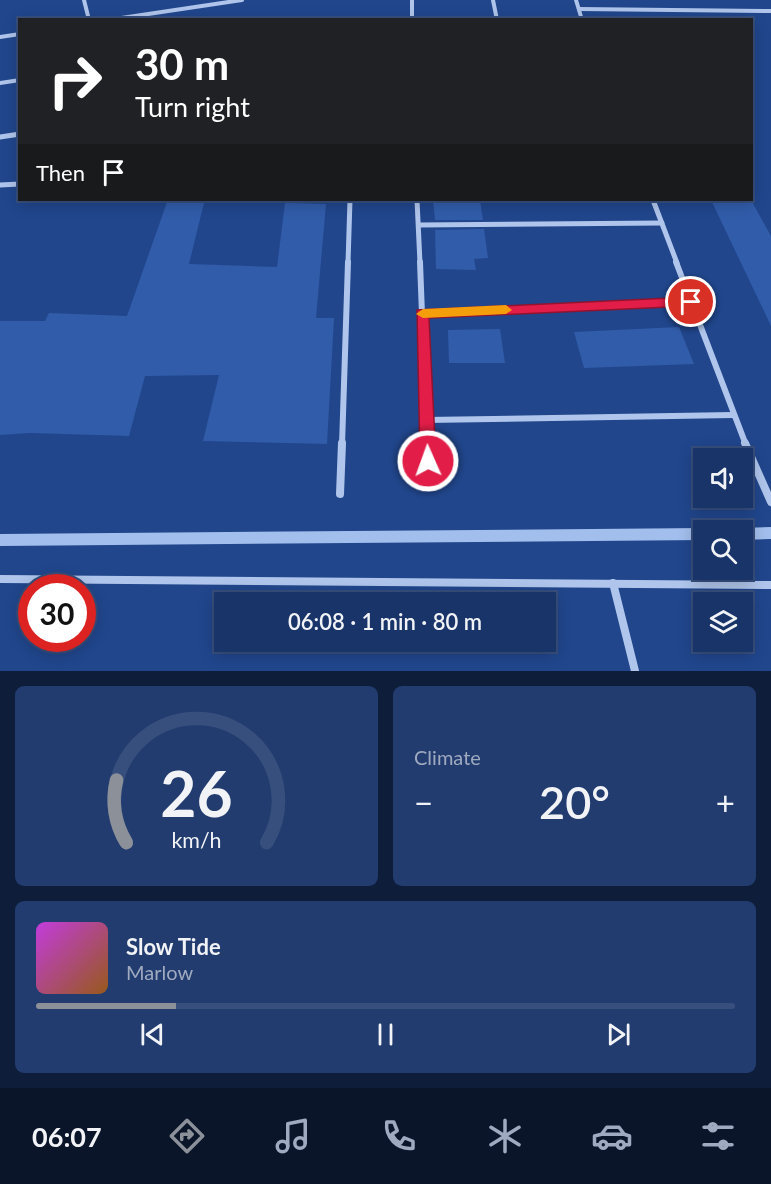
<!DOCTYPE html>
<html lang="en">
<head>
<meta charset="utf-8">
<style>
	:root { --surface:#193469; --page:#223c6f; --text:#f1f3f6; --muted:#9faac0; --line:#374f7d; --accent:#8c9099 }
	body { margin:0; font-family:Lato,sans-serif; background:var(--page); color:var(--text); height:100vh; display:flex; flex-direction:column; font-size:22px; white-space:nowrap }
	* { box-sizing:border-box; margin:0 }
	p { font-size:20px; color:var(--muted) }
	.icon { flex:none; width:33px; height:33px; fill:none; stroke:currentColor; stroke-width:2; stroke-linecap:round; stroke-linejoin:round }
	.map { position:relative; height:671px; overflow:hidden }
	.side { display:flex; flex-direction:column; gap:15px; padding:15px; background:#0e1d3a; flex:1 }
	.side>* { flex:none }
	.guide { position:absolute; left:18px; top:18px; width:735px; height:183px; border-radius:0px; box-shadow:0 3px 15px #0003,0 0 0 2px var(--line); background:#202124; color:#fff; overflow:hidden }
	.controls { position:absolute; left:693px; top:448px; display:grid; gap:12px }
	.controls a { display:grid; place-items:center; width:60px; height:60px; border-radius:0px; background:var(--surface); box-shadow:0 3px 15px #0003,0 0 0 2px var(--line); font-size:30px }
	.speed { position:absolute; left:18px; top:574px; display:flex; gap:12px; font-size:30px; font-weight:700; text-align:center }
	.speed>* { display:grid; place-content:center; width:78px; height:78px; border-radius:50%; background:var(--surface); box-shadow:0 3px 15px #0003,0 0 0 2px var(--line); line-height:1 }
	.speed .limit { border:9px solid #d22; background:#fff; color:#111 }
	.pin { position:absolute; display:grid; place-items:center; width:51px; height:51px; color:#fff; margin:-26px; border:3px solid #fff; border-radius:50%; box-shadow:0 2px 6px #0007 }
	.me { position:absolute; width:66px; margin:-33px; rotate:358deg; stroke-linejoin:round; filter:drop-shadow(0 0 4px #0008) }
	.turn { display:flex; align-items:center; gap:21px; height:126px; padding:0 18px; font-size:27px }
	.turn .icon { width:78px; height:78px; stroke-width:2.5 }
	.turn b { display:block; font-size:42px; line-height:51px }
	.then { display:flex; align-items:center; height:57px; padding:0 18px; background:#0003; gap:12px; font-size:22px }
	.big { font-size:45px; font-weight:600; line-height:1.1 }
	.side .widget { flex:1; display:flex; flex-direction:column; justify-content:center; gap:9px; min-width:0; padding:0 21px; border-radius:9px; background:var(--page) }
	.side .dial { align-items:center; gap:0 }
	.dial svg { height:156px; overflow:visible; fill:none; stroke:var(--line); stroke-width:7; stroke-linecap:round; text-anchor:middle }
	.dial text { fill:var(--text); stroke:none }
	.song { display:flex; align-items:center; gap:18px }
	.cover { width:72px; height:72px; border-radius:9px; background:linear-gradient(135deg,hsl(290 70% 55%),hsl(30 70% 35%)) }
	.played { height:6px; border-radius:3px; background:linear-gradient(90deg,var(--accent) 20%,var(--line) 20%) }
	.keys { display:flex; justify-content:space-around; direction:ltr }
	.heat { display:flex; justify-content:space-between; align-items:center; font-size:33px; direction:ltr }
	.side .tiles { flex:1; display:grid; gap:15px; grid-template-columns:1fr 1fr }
	.widget:last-child { grid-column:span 2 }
	.trip { position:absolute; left:214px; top:592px; width:342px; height:60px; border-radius:0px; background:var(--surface); box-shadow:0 3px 15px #0003,0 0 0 2px var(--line); font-weight:600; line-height:60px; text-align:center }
	.menu { display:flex; height:96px; justify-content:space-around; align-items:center; background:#0a152a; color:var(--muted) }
	.menu .icon { width:42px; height:42px }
	.menu .on { color:var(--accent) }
	.menu b { font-size:27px; color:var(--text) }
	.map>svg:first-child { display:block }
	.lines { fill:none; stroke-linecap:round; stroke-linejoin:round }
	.stream { fill:#a2beec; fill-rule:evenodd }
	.building { fill:#315ca9 }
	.street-far3 { stroke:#afc5eb; stroke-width:4 }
	.street-far2 { stroke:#afc5eb; stroke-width:5 }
	.street-far1 { stroke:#afc5eb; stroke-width:6 }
	.street { stroke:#afc5eb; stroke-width:8 }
	.route { fill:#e11d48; stroke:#92132f; stroke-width:1.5 }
	.slow { fill:#f59e0b }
</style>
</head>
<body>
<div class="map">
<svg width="771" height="671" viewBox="0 0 771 671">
	<rect width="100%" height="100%" fill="#21468c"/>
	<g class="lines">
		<g class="stream">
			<polygon points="771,527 771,539 742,540 742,531 737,531 742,528"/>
			<polygon points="704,528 709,531 704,531 704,540 0,546 0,534"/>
		</g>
	</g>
	<g class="building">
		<polygon points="433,200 480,200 483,220 435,220"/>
		<polygon points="711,200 751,200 771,236 771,326"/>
		<polygon points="167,202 204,203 189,264 277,267 285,203 326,204 316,318 334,318 327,444 203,441 219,375 145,376 129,436 30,433 0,435 0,321 45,321 49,313 127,316"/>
		<polygon points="484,229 488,258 474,259 476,270 436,269 435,230"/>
		<polygon points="679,327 694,364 584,368 574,332"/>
		<polygon points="500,329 505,363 449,363 448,330"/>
	</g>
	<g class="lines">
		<g class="street-far3">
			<polyline points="84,0 89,20"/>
			<polyline points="412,0 412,20"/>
			<polyline points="493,0 497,20"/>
			<polyline points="576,0 582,20"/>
			<polyline points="579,9 771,11"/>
			<polyline points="108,20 242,0"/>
			<polyline points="0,37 20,34"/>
			<polyline points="0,83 20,80"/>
		</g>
		<g class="street-far2">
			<polyline points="0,137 20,134"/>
			<polyline points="0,185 20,184"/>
			<polyline points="417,200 420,263"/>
			<polyline points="653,200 677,263"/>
			<polyline points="419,225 662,223"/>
			<polyline points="348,263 350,200"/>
		</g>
		<g class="street-far1">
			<polyline points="420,262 427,445"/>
			<polyline points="676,262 746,445"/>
			<polyline points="422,314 691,302"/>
			<polyline points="426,420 733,415"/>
			<polyline points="342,445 348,262"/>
		</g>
		<g class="street">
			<polyline points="427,443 428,461"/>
			<polyline points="745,443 771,502"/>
			<polyline points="340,494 342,443"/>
			<polyline points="0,579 771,585"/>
			<polyline points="613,583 635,671"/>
		</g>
	</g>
	<polygon class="route" points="691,297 697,302 691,306 429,318 436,461 434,466 422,466 420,461 417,310"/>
	<polygon class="slow" points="506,305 512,310 506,314 423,318 416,314 423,309"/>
</svg>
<div class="controls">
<a><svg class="icon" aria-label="sound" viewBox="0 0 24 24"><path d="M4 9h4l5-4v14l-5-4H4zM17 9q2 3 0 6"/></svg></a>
<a><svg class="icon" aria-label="search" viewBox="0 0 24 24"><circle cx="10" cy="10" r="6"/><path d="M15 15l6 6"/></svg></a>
<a><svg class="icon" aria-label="layers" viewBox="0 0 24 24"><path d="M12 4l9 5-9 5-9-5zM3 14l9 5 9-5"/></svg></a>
</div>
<div class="speed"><div class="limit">30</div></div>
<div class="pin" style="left:691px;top:302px;background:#d93025"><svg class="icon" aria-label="arrive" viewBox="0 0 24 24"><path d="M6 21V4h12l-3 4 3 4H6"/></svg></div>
<svg class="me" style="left:428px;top:461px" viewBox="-20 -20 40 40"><circle r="17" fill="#e11d48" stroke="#fff" stroke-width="3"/><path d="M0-11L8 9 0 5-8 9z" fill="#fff"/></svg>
<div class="trip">06:08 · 1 min · 80 m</div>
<div class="guide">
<div class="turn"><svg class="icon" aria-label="right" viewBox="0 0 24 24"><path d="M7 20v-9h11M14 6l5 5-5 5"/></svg><div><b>30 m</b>Turn right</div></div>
<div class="then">Then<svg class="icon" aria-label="arrive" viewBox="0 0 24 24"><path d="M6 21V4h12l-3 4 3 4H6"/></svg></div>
</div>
</div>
<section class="side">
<div class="tiles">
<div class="widget dial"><svg viewBox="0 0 100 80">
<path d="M14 69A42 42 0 1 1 86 69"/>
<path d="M14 69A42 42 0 0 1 9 37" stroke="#8c9099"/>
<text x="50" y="56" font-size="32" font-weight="700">26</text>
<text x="50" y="72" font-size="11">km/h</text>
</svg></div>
<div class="widget"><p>Climate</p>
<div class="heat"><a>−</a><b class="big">20°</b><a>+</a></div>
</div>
<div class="widget">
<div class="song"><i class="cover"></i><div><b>Slow Tide</b><p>Marlow</p></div></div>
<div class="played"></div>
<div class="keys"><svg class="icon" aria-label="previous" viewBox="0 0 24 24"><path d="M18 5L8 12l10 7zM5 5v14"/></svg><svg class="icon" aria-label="pause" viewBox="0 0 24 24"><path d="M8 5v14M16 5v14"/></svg><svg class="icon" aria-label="next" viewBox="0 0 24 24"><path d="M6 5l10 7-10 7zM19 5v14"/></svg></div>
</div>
</div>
</section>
<nav class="menu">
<b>06:07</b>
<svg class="icon on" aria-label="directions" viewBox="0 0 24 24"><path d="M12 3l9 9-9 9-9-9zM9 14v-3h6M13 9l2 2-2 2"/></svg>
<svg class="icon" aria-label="music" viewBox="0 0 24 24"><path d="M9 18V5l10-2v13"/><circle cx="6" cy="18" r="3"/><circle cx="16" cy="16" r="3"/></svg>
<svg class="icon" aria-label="phone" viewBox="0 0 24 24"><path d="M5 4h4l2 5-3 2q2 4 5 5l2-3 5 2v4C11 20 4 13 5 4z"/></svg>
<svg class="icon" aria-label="climate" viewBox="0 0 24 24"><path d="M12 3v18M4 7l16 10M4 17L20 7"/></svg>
<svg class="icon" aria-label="car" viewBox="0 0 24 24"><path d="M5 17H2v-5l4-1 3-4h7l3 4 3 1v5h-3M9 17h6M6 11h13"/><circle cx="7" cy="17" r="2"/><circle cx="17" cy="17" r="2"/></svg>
<svg class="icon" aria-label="filters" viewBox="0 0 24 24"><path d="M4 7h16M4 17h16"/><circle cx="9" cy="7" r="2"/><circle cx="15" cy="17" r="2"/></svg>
</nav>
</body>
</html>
